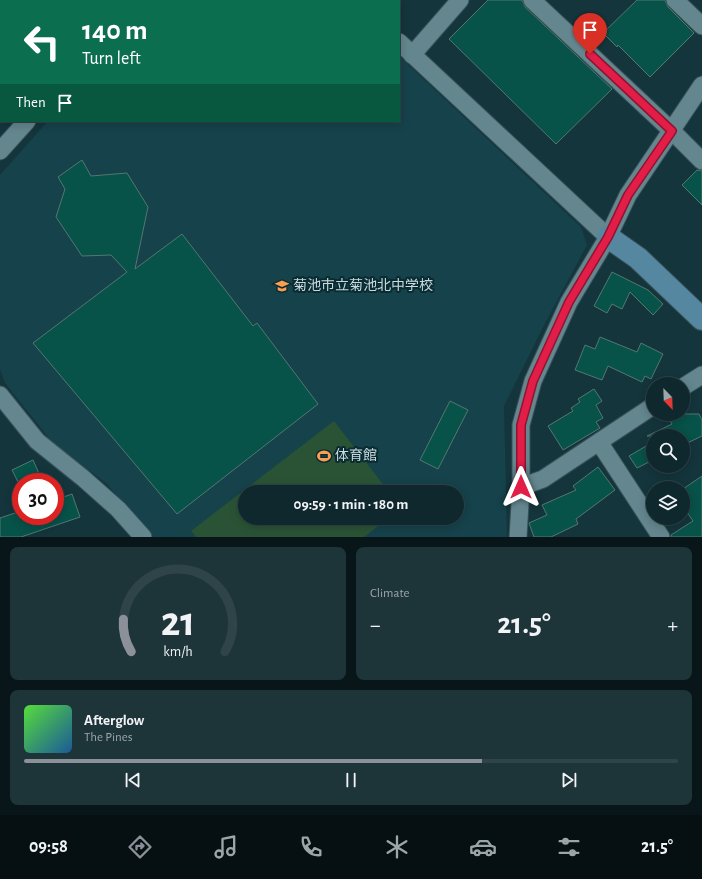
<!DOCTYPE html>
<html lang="en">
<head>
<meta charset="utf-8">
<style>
	:root { --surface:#0f282d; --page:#1d3439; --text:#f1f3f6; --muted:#9ba6aa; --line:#2f4449; --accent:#8c9099 }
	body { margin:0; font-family:"Alegreya Sans","Noto Sans JP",sans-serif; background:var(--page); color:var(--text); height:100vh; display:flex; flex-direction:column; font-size:15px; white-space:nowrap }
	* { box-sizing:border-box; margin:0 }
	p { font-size:13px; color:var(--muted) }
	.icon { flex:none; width:22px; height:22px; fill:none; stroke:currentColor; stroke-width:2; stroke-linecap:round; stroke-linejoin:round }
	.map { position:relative; height:537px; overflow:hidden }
	.side { display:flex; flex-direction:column; gap:10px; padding:10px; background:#081619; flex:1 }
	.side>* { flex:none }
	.guide { position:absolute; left:0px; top:0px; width:400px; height:122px; box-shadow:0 2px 10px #0003,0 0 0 1px var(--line); background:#0b6e4f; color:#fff; overflow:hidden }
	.needle { width:26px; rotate:157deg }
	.buttons { position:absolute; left:646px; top:377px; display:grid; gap:8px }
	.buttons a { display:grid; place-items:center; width:44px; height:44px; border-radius:50%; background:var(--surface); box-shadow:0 2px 10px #0003,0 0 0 1px var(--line); font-size:20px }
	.speed { position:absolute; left:12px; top:473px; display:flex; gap:8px; font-size:20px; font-weight:700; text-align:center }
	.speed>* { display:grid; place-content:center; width:52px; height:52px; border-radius:50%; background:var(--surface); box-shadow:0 2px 10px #0003,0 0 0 1px var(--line); line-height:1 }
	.speed .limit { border:6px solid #d22; background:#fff; color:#111 }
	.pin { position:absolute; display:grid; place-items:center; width:34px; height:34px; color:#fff; margin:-41px -17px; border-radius:50% 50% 50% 0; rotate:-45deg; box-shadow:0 0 4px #0007 }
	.pin .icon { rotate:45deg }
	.me { position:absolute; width:44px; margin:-22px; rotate:0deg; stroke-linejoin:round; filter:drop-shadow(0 0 3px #0008) }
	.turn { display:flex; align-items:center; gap:14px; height:84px; padding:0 16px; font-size:18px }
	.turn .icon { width:52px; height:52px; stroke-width:2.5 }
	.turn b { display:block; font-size:28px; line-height:34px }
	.then { display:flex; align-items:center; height:38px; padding:0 16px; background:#0003; gap:8px; font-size:15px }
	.big { font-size:30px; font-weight:700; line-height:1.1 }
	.side .widget { flex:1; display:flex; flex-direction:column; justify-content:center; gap:6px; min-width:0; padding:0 14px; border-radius:8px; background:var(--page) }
	.side .dial { align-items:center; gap:0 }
	.dial svg { height:104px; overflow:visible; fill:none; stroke:var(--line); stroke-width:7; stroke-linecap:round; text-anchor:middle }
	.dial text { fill:var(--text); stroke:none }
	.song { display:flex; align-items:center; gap:12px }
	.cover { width:48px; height:48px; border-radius:6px; background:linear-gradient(135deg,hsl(110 70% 55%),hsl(210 70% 35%)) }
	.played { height:4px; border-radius:2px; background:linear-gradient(90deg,var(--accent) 70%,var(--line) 70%) }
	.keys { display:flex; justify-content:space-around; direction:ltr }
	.heat { display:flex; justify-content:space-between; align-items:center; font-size:22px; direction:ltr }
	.side .tiles { flex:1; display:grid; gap:10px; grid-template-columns:1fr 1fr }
	.widget:last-child { grid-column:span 2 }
	.trip { position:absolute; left:238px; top:485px; width:226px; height:40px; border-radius:20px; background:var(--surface); box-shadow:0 2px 10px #0003,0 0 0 1px var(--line); font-weight:700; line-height:40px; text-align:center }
	.menu { display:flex; height:64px; justify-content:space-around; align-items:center; background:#061012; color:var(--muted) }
	.menu .icon { width:28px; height:28px }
	.menu .on { color:var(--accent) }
	.menu b { font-size:18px; color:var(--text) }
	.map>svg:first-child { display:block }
	.built { fill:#16424b; fill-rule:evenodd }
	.green { fill:#2a5335 }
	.building { fill:#075249; stroke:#557770 }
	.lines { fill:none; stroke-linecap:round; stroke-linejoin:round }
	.street-casing { stroke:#385158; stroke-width:19 }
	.secondary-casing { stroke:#385158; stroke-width:24 }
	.street { stroke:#64868e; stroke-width:17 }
	.secondary { stroke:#5587a0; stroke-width:22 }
	.route-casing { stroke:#92132f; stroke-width:10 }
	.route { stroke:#e11d48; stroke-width:7 }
	.labels { text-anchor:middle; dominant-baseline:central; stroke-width:4; stroke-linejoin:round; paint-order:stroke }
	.poi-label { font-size:14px; fill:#c9dadf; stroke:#092b32; text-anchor:start }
</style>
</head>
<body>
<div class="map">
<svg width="702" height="537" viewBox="0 0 702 537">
	<rect width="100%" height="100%" fill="#14353c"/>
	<g class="built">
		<polygon points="197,0 339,0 340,1 196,1"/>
		<path d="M399,56L581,227L587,245L543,327L504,406L507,537H153L106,483L52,442L5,383L0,369V175L48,121H399ZM245,492H457V518H245Z"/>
	</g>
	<polygon class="green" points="334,421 389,492 245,492 245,518 389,518 364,537 196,537 191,531"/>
	<g class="building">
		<polygon points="488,0 522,0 525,7 612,89 556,144 449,39"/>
		<polygon points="637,0 665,0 668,7 694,33 650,77 618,45 617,47 603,33"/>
		<polygon points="82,160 91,176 127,173 148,207 135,269 182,234 253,326 257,323 318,404 177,514 33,343 127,272 111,255 82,256 56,217 65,189 58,177"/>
		<polygon points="697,170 702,171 702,205 682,185"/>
		<polygon points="612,272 648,290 663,304 653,315 630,292 622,309 612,304 607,313 594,306"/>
		<polygon points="600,337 637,352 641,343 663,354 651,379 645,376 642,382 608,366 602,380 575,370 585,345 595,349"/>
		<polygon points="594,389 602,401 596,405 603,418 596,422 600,428 563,450 548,426 573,411 571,408 580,402 578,399"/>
		<polygon points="450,401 468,410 438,469 420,460"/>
		<polygon points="666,414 699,414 702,420 702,436 683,445 683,436 647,436 672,424"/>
		<polygon points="653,442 653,460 637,468 629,456"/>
		<polygon points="33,460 41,478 33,482 18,482 12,470"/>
		<polygon points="598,467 615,490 576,519 578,524 551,537 534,537 529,523 547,515 542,505 576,490 573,486"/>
		<polygon points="702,476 702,537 671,537 671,535 693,521 683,506 683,489"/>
		<polygon points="72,494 80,517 21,537 0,537 0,518 21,511 21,516 55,516 55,500"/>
	</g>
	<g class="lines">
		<g class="street-casing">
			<g id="street">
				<polyline points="355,0 356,1"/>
				<polyline points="532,0 672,131 702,161"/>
				<polyline points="675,0 702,26"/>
				<polyline points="176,1 177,0"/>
				<polyline points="399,42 608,237"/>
				<polyline points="412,55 460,0"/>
				<polyline points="0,68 1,69"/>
				<polyline points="0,151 27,121"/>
				<polyline points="683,387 702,375"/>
				<polyline points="0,395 37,441 83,478 118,509 143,537"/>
				<polyline points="599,442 661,537"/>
				<polyline points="521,487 543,479 653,406"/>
				<polyline points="518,537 521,487 521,425 533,381 569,302 608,237 628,195 702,85"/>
			</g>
		</g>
		<g class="secondary-casing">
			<polyline id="secondary" points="608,237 638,258 702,319"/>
		</g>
		<use href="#street" class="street"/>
		<use href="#secondary" class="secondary"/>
	</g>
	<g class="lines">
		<g class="route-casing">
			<polyline id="route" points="521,487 521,425 533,381 569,302 608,237 628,195 672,131 590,54"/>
		</g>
		<use href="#route" class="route"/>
	</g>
	<defs>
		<g id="school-bare" transform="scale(1.08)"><path d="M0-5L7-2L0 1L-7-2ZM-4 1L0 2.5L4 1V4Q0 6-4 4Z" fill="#fb9e51" stroke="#092b32" stroke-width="2.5" paint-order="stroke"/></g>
		<g id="stadium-bare" transform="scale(1.08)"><path d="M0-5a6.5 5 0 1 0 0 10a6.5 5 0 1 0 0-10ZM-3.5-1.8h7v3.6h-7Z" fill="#fb9e51" stroke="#092b32" stroke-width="2.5" paint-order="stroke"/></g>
	</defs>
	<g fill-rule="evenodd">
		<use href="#school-bare" x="282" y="286"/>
		<use href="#stadium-bare" x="324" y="456"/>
	</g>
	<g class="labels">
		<g class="poi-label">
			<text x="293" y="286">菊池市立菊池北中学校</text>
			<text x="335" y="456">体育館</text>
		</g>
	</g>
</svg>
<div class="buttons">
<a><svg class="needle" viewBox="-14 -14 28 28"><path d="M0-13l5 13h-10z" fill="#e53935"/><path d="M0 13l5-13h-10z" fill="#9ba6aa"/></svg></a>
<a><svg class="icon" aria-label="search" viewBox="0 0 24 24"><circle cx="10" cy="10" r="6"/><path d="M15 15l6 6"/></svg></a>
<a><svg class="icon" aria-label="layers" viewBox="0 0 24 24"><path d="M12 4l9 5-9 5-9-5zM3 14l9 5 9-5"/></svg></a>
</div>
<div class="speed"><div class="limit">30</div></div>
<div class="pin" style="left:590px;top:54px;background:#d93025"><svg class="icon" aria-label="arrive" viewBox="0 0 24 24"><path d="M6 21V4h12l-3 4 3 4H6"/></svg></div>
<svg class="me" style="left:521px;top:487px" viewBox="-20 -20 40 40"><path d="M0-17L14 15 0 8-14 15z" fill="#e11d48" stroke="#fff" stroke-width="4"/></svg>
<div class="trip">09:59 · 1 min · 180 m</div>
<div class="guide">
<div class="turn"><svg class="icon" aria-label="left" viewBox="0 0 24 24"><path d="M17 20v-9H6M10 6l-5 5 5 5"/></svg><div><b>140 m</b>Turn left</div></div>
<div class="then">Then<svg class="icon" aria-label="arrive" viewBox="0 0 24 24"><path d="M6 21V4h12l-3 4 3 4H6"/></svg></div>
</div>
</div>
<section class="side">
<div class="tiles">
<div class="widget dial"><svg viewBox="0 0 100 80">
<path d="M14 69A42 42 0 1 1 86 69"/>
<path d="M14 69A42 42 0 0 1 8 44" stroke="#8c9099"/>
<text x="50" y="56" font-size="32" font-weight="700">21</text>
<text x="50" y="72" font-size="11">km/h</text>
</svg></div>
<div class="widget"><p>Climate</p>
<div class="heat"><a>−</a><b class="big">21.5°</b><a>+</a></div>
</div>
<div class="widget">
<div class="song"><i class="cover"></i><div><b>Afterglow</b><p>The Pines</p></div></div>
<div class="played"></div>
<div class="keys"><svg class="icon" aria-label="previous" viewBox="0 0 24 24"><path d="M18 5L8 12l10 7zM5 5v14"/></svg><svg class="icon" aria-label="pause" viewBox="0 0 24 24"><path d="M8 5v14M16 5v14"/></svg><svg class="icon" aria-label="next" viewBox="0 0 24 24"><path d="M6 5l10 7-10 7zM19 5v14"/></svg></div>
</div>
</div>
</section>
<nav class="menu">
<b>09:58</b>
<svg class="icon on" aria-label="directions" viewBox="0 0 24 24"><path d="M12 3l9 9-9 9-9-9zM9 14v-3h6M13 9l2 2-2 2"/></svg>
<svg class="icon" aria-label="music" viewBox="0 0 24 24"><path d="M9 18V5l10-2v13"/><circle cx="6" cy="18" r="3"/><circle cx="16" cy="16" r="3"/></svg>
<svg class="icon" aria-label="phone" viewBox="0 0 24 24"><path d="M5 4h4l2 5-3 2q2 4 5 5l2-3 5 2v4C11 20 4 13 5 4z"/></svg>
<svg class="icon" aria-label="climate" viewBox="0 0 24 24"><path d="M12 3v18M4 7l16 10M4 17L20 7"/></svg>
<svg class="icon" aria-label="car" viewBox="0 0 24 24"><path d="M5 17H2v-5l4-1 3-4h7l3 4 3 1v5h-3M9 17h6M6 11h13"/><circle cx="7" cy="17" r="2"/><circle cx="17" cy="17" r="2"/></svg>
<svg class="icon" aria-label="filters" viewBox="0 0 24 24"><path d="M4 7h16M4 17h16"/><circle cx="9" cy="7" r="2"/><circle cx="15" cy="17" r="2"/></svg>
<b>21.5°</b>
</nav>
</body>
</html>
